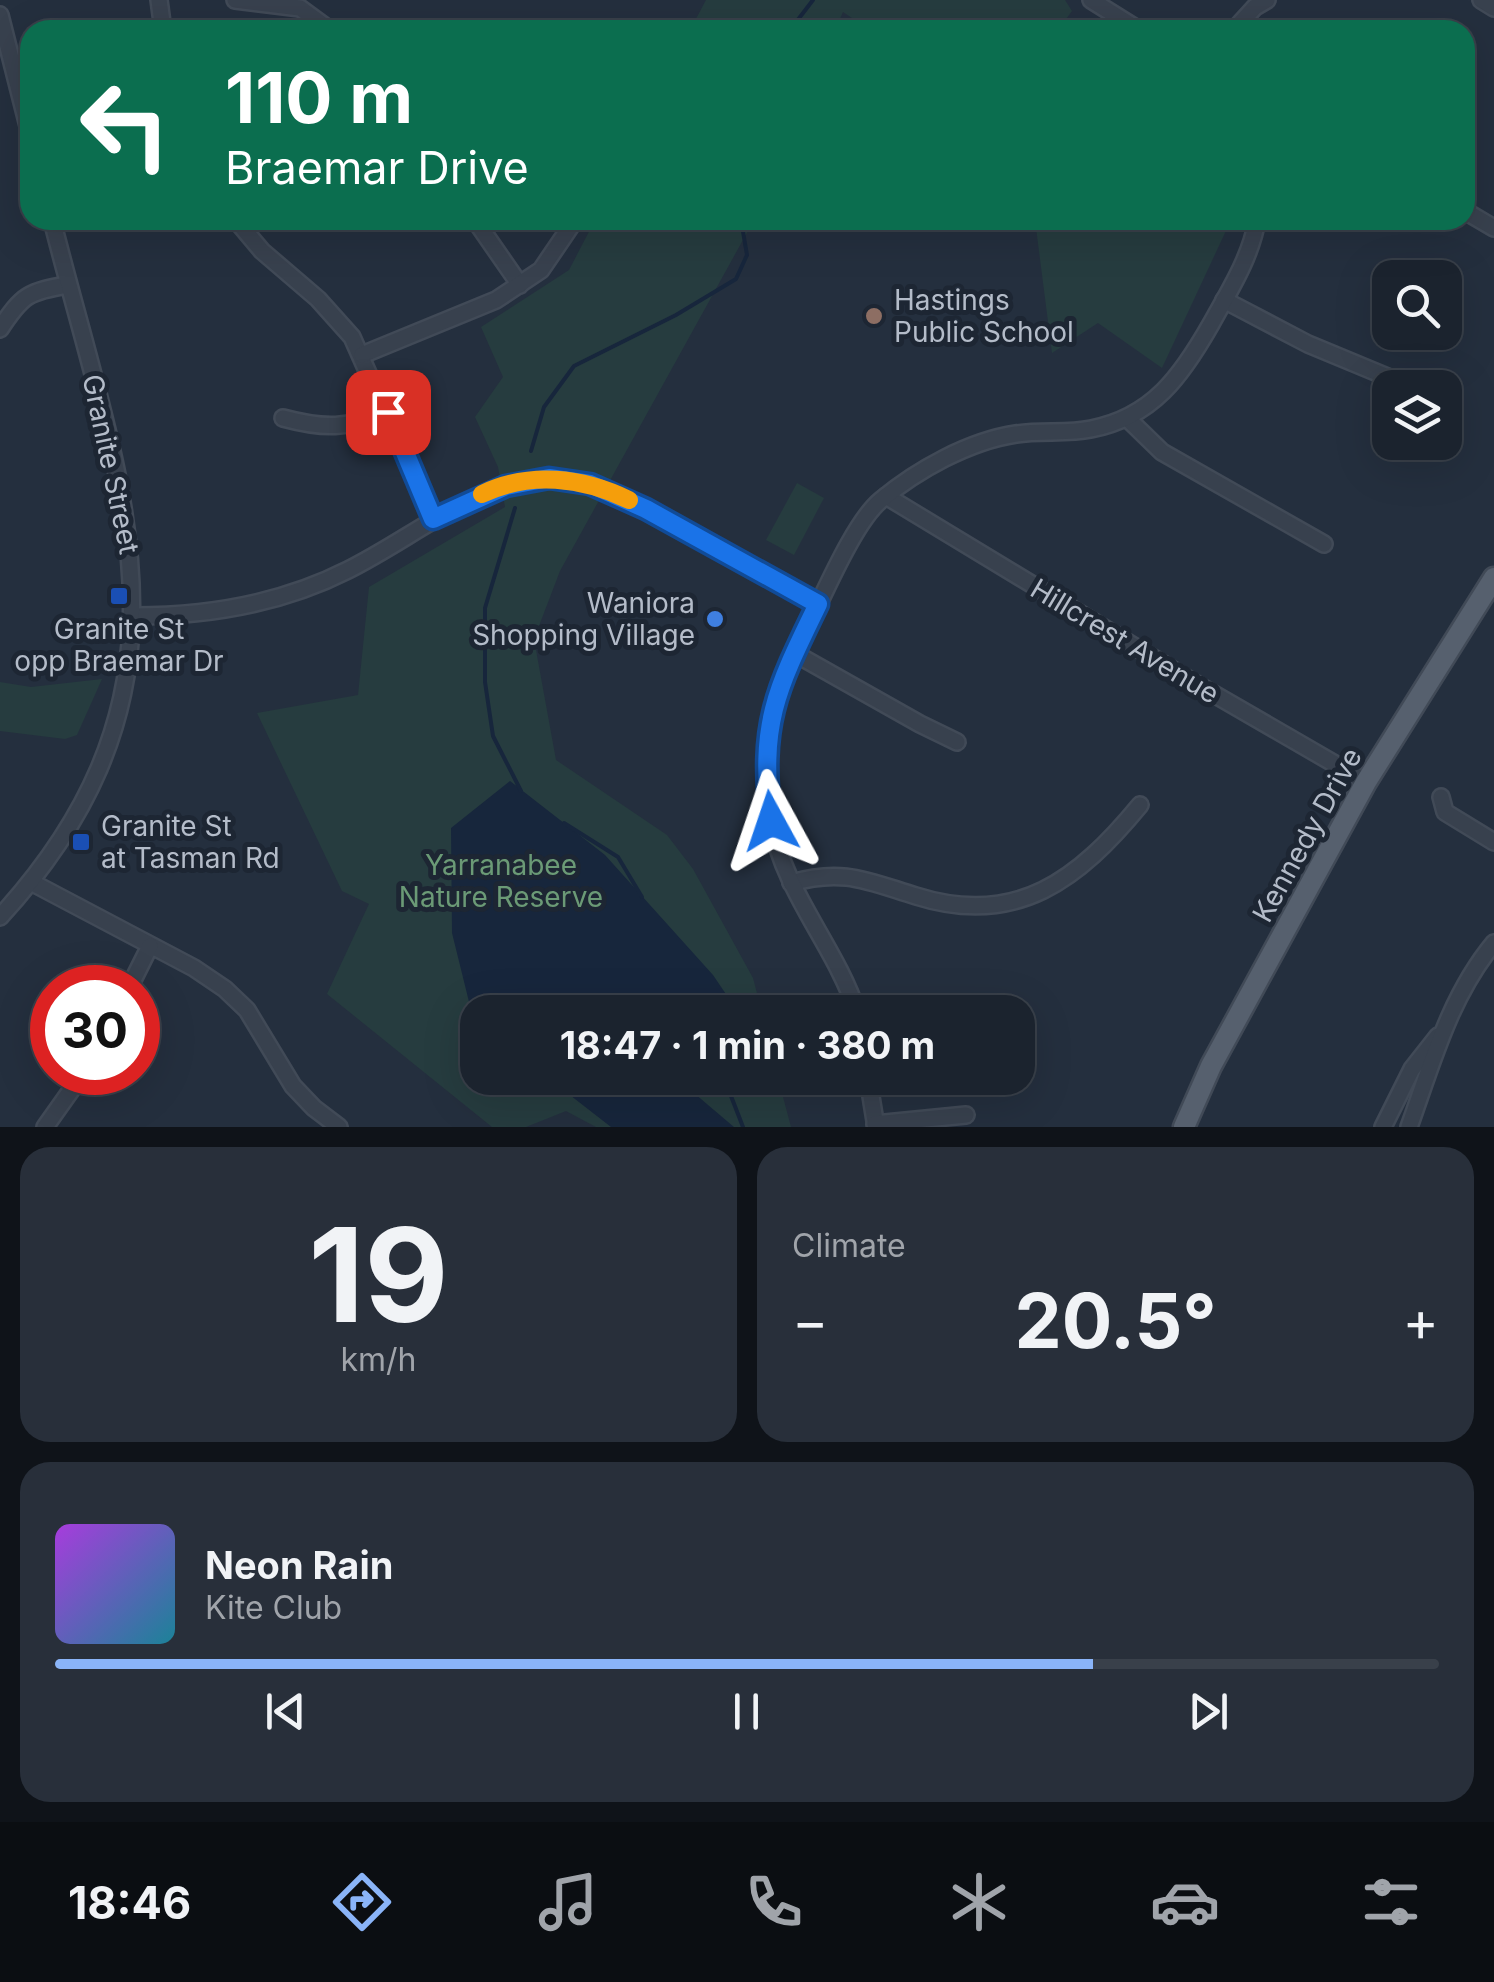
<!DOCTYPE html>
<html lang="en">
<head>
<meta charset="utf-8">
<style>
	:root { --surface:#1b232e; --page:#282f3a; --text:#f1f3f6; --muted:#a0a4aa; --line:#39404a; --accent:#8ab4f8 }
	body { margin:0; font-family:Inter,sans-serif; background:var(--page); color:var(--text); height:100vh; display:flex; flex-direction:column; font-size:38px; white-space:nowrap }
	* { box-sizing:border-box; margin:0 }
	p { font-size:32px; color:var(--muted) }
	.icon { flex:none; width:55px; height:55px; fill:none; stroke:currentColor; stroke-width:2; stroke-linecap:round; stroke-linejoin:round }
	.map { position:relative; height:1127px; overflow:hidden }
	.details { display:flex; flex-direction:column; gap:20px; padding:20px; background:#0f1319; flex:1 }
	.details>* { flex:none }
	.top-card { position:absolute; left:20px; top:20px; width:1455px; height:210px; border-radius:30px; box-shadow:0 10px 40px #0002,0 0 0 2px var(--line); background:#0b6e4f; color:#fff; overflow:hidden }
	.controls { position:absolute; left:1372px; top:260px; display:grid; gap:20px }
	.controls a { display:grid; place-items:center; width:90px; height:90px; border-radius:20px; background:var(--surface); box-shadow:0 10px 40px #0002,0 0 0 2px var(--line); font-size:50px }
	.speed { position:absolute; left:30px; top:965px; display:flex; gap:20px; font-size:50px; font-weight:700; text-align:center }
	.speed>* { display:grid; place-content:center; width:130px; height:130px; border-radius:50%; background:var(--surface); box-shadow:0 10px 40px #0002,0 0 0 2px var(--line); line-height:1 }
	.speed .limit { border:15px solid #d22; background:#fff; color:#111 }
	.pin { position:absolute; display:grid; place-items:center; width:85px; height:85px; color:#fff; margin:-42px; border-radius:20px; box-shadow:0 5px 15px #0006 }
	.me { position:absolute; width:110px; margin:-55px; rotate:355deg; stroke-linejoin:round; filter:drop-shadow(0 0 8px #0008) }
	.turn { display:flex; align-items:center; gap:35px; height:210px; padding:0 40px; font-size:45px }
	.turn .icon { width:130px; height:130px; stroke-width:2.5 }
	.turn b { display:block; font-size:70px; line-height:85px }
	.big { font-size:75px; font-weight:700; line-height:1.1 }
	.details .card { flex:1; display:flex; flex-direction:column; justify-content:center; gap:15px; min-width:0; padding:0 35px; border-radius:30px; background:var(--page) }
	.details .dial { align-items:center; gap:0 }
	.dial b { font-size:130px; line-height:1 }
	.song { display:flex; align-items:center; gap:30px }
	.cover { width:120px; height:120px; border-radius:15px; background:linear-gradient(135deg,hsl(280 70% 55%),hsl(190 70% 35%)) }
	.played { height:10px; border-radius:5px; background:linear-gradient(90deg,var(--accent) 75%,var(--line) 75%) }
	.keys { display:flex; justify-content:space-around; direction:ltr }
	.heat { display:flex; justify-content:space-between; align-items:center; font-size:55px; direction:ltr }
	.details .tiles { flex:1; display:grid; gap:20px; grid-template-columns:1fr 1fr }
	.card:last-child { grid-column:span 2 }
	.trip { position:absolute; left:460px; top:995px; width:575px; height:100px; border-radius:30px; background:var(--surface); box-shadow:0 10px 40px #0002,0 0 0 2px var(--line); font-weight:700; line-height:100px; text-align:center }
	.menu { display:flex; height:160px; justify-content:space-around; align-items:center; background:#0b0e12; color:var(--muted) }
	.menu .icon { width:70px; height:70px }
	.menu .active { color:var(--accent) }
	.menu b { font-size:45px; color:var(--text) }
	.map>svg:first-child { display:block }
	.green { fill:#263c3f }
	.water { fill:#17263c }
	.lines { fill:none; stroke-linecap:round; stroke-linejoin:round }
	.stream { stroke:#17263c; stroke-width:4 }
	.minor-casing { stroke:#414a57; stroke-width:20 }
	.major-casing { stroke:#414a57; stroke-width:25 }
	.minor { stroke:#38414e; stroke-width:15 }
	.major { stroke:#56606e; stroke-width:20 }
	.route-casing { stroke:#114b97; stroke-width:25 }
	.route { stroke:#1a73e8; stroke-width:18 }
	.slow { stroke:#f59e0b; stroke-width:18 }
	.education-dot { fill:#8d6e63; stroke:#1d2633; stroke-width:4 }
	.transit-dot { fill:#1a4fb4; stroke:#1d2633; stroke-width:4 }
	.shop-dot { fill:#3f7fe0; stroke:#1d2633; stroke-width:4 }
	.labels { text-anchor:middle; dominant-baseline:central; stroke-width:10; stroke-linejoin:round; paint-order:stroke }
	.poi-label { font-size:28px; fill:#b4bcc9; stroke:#1d2633; text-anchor:start }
	.street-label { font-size:28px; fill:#b4bcc9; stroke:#1d2633 }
	.park-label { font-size:28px; fill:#6b9a76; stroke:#1d2633 }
</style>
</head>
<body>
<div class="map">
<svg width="1494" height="1127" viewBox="0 0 1494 1127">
	<rect width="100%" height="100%" fill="#242f3e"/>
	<g class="green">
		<polygon points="706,0 1065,0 1072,11 1058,30 870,30 843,12 835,30 690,30"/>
		<polygon points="595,220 754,220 560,571 534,639 556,760 667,835 693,869 753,978 762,1012 478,1012 478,1078 778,1078 791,1127 596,1127 566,1111 526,1127 492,1127 327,994 369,904 342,891 257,713 358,695 369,587 505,507 498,467 475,417 503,377 481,327 569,270"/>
		<polygon points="1035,220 1231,220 1162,368 1098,323 1052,353"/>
		<polygon points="797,483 824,498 794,555 766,540"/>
		<polygon points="102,679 77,735 65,739 0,731 0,682 31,687"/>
	</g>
	<g class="water">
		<polygon points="510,781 605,855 713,975 732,1003 726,1012 478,1012 477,1021 473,1018 452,933 451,828"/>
		<polygon points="548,1078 683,1078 681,1082 734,1127 611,1127"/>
	</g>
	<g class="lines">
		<g class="stream">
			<polyline points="790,30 813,0"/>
			<polyline points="531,451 544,407 574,366 676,315 736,279 747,255 741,220"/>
			<polyline points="515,508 485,608 485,682 493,736 521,791"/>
			<polyline points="564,823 618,857 642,897"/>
			<polyline points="724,1078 743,1127"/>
		</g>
		<g class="minor-casing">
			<g id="minor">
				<polyline points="159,0 163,30"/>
				<polyline points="235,0 300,8 330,30"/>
				<polyline points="1091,0 1139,30"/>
				<polyline points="1481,0 1494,8"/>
				<polyline points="0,15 30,134"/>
				<polyline points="1234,30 1255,7 1267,0"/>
				<polyline points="1465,211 1494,228"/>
				<polyline points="236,220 262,251 318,299 352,337 433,519"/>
				<polyline points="475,220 520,285"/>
				<polyline points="1224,300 1308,344 1414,388"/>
				<path d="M0,329C22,295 29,291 68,285"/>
				<polyline points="362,355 496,300 541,270 575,220"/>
				<path d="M283,418C324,429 347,429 388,412"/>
				<polyline points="1127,418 1162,452 1324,544"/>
				<polyline points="886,496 1193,682 1366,782"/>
				<path d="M134,616C207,616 281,604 348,570C436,526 506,451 613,492L818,604"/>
				<polyline points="794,653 920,724 957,742"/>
				<polyline points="1441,797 1445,812 1494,842"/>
				<polyline points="31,882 194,968 225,989 247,1010 293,1086 314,1108 339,1127"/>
				<path d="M791,883C843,868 867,881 916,896C1017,928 1079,879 1140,805"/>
				<path d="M0,917C213,684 119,487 52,220"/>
				<polyline points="129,988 150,946"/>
				<path d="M857,1012C835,945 783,892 771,820C757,744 775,691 809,624C825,592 855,521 881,500C917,470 969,441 1016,434C1041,430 1067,434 1091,429C1153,417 1182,375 1211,324C1229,291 1251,257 1257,220"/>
				<polyline points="868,1078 876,1127"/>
				<polyline points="875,1124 966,1115"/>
				<polyline points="45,1127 84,1072"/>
				<polyline points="1383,1127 1412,1069 1438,1036"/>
				<path d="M1409,1127C1432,1063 1450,996 1494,943"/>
			</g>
		</g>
		<g class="major-casing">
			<polyline id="major" points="1184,1127 1211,1066 1366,782 1494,578"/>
		</g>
		<use href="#minor" class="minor"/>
		<use href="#major" class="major"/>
	</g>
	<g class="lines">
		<g class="route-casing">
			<path id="route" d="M388,412L433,519L506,486L549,478L590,484L646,509L818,604C776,690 759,723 771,821"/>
		</g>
		<use href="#route" class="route"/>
		<path class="slow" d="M482,494C530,471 582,477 629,500"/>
	</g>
	<circle class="education-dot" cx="874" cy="316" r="10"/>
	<g class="transit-dot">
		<rect x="109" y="586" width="20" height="20" rx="5"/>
		<rect x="71" y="832" width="20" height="20" rx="5"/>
	</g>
	<circle class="shop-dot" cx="715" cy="619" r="10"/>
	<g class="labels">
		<g class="poi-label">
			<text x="894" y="300">Hastings<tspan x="894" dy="32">Public School</tspan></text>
			<text x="695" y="603" text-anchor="end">Waniora<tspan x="695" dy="32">Shopping Village</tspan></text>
			<text x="119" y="629" text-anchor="middle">Granite St<tspan x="119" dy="32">opp Braemar Dr</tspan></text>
			<text x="101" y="826">Granite St<tspan x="101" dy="32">at Tasman Rd</tspan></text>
		</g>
		<g class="street-label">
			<text transform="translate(111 464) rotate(78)">Granite Street</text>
			<text transform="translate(1125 641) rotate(31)">Hillcrest Avenue</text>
			<text transform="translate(1307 835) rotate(-61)">Kennedy Drive</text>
		</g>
		<g class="park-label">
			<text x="501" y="865">Yarranabee<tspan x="501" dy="32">Nature Reserve</tspan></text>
		</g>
	</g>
</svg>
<div class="controls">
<a><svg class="icon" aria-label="search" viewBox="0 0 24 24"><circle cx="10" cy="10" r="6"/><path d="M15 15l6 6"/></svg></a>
<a><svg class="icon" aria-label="layers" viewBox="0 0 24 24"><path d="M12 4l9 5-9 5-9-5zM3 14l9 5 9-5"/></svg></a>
</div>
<div class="speed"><div class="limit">30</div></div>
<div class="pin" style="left:388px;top:412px;background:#d93025"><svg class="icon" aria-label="arrive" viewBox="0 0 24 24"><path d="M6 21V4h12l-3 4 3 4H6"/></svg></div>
<svg class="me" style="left:771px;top:821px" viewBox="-20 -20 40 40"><path d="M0-17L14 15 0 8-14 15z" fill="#1a73e8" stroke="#fff" stroke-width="4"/></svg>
<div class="trip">18:47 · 1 min · 380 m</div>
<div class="top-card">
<div class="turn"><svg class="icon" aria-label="left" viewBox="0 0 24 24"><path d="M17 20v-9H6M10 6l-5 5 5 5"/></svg><div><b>110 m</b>Braemar Drive</div></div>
</div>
</div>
<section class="details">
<div class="tiles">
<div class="card dial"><b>19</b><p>km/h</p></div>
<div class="card"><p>Climate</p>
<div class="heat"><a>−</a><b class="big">20.5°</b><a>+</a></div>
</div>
<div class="card">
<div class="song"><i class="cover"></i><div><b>Neon Rain</b><p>Kite Club</p></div></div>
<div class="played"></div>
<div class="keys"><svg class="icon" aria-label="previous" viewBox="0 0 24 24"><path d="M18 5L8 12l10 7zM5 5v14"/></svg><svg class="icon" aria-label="pause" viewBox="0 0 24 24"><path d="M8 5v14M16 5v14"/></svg><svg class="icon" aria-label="next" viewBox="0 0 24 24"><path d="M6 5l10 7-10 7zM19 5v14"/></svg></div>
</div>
</div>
</section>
<nav class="menu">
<b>18:46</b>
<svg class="icon active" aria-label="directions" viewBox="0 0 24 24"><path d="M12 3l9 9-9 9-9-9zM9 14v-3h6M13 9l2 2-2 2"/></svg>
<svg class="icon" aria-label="music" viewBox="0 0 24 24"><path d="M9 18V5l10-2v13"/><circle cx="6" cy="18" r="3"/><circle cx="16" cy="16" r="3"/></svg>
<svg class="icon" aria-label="phone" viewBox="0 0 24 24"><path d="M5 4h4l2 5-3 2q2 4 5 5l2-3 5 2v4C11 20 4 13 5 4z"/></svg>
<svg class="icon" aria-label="climate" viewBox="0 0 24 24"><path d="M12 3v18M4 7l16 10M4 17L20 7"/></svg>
<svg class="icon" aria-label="car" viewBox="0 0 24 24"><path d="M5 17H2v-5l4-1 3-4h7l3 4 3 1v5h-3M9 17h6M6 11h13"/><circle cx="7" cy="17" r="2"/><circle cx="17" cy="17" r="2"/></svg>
<svg class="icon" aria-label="filters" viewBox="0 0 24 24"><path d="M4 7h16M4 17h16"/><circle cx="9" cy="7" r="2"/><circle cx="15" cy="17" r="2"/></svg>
</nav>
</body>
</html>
